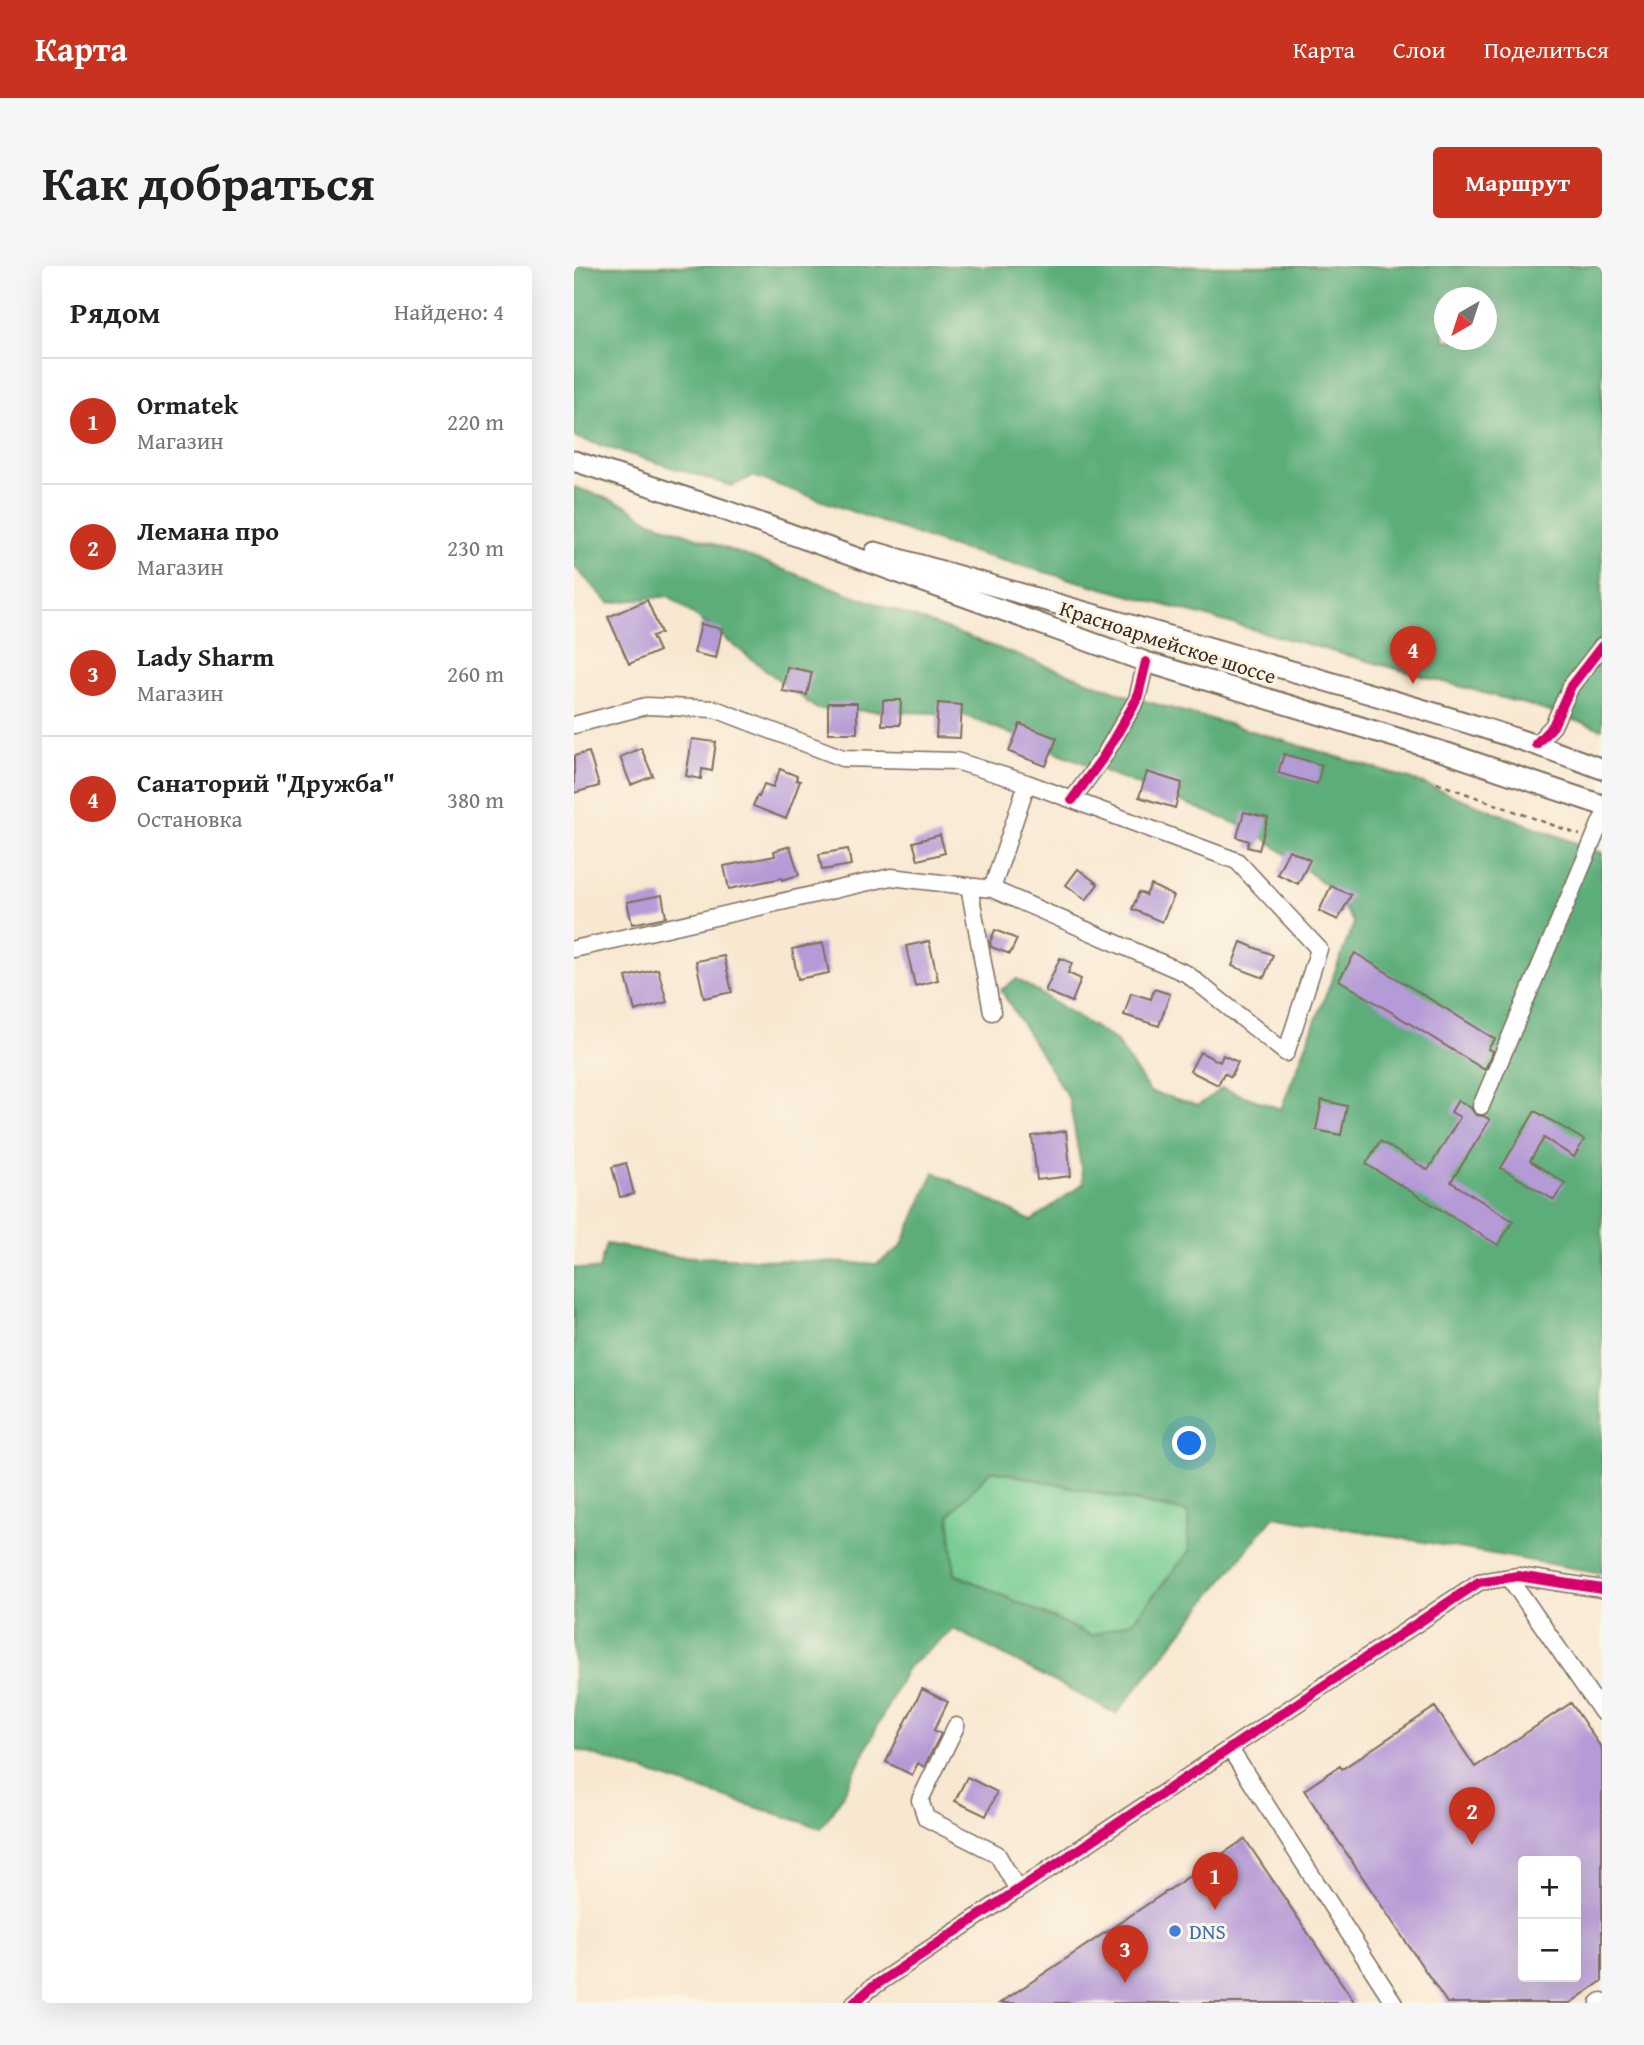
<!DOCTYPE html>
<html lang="ru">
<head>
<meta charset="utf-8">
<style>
  :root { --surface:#fff; --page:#f6f6f6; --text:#222; --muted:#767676; --line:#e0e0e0; --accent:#c8321e }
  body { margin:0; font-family:"Gentium Book Plus",serif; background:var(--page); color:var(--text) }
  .controls { position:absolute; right:21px; bottom:21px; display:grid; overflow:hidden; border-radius:7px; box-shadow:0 7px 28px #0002 }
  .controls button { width:63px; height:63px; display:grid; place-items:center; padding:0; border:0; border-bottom:2px solid var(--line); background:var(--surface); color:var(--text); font:35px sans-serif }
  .compass { position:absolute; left:860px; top:21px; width:63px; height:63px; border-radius:50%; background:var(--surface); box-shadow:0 7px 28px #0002; rotate:219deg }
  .you { position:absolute; left:616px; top:1178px; width:24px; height:24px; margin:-18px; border:5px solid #fff; border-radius:50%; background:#1a73e8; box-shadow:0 0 0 10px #1a73e833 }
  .badge { display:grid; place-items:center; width:46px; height:46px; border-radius:50%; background:var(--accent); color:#fff; font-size:23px; font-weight:700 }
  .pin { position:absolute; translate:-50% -58px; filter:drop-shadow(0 2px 4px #0008) }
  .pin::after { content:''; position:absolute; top:37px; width:24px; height:21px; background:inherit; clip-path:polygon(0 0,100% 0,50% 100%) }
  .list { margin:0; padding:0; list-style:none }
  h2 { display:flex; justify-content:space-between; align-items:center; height:91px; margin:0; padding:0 28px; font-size:30px }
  h2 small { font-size:23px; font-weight:400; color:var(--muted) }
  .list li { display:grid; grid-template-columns:46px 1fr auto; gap:21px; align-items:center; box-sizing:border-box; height:126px; padding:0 28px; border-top:2px solid var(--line) }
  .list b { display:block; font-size:26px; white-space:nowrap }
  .list p { margin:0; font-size:23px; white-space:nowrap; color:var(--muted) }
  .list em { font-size:23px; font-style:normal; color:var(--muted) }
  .map { position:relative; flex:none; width:1028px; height:1737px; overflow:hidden; border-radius:7px }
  header { display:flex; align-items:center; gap:42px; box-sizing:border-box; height:98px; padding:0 35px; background:var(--accent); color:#fff }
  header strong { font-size:33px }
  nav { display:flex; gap:38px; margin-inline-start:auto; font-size:24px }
  .intro { display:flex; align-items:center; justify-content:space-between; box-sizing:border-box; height:168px; padding:0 42px }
  h1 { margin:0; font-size:49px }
  .button { padding:18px 32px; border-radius:7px; background:var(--accent); color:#fff; font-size:24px; font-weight:700 }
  main { display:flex; gap:42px; padding:0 42px }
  aside { flex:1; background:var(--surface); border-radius:7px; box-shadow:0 7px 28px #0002 }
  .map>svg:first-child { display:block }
</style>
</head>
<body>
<header>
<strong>Карта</strong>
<nav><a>Карта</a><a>Слои</a><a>Поделиться</a></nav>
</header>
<div class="intro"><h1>Как добраться</h1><a class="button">Маршрут</a></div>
<main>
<aside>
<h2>Рядом<small>Найдено: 4</small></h2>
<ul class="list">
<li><span class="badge">1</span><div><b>Ormatek</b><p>Магазин</p></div><em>220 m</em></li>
<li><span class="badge">2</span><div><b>Лемана про</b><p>Магазин</p></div><em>230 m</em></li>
<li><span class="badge">3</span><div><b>Lady Sharm</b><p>Магазин</p></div><em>260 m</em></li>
<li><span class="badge">4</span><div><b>Санаторий &quot;Дружба&quot;</b><p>Остановка</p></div><em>380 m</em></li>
</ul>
</aside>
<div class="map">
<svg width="1028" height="1737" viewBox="0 0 1028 1737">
  <rect width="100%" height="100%" fill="#fcf5e5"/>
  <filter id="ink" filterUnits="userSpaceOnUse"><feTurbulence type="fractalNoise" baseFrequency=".0143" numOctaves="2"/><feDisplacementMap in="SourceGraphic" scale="14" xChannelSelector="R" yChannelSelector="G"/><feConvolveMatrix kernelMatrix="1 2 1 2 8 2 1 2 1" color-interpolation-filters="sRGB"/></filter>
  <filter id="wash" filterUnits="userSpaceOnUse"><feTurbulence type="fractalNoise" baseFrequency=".00686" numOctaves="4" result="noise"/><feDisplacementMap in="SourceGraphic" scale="28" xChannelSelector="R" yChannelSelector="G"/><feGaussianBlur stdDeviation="1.57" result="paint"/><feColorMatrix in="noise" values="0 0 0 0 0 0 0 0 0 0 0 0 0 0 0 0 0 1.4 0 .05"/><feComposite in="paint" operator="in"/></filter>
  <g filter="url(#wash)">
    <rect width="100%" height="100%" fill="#f8e8d2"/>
    <path fill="#70c98f" stroke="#567a56" stroke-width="2" d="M 417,1204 L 614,1247 L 615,1286 L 559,1355 L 518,1370 L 381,1308 L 375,1248 Z"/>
    <path fill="#5cad7a" stroke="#4c6c4c" stroke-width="2" fill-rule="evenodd" d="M 0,0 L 1028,0 L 1028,463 L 954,439 L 372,279 L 179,210 L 158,220 L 0,171 ZM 870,32 L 912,32 L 912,74 L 870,74 Z
      M 0,221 L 51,239 L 74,254 L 563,433 L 658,459 L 836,513 L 1028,587 L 1028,1307 L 700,1250 L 542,1448 L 380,1363 L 332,1403 L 269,1529 L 247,1562 L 0,1483 L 0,1002 L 25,1004 L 32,978 L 99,990 L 303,998 L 327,981 L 360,906 L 457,955 L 510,917 L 495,833 L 427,724 L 443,713 L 542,775 L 576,826 L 625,839 L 648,822 L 707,843 L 780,657 L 757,623 L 681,565 L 387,448 L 243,443 L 95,330 L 35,337 L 0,300 ZM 417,1204 L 614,1246 L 615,1286 L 559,1355 L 518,1370 L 381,1308 L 375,1249 Z"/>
    <g id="blocks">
      <path fill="#b49ad6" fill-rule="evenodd" d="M 73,334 L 87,367 L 78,370 L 85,385 L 55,398 L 34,351 Z
        M 127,358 L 148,363 L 142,392 L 120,387 Z
        M 213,401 L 238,406 L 233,429 L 208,425 Z
        M 309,434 L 327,434 L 326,459 L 308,459 Z
        M 254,437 L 283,437 L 283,467 L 254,467 Z
        M 364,437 L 388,439 L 386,472 L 362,471 Z
        M 446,458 L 483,472 L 472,500 L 435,486 Z
        M 118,473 L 142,476 L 138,505 L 128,503 L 127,513 L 112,510 Z
        M 67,482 L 79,510 L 57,519 L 46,491 Z
        M 15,486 L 25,520 L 0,527 L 0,490 Z
        M 710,488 L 748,499 L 743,518 L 704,507 Z
        M 206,503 L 223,510 L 222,514 L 226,515 L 212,553 L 179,540 L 183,530 L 185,531 L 190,518 L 199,521 Z
        M 573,506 L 608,517 L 601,542 L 565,531 Z
        M 670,546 L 694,552 L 685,584 L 673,581 L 675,575 L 663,571 Z
        M 366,569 L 371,587 L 344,594 L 339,576 Z
        M 216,580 L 225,609 L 208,614 L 208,612 L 155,623 L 150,600 L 201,590 L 200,585 Z
        M 274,583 L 277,599 L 248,604 L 245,588 Z
        M 715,584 L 736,594 L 724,618 L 703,608 Z
        M 504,603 L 524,618 L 512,634 L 492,619 Z
        M 577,619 L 600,630 L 588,656 L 558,643 L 565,626 L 572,629 Z
        M 757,620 L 777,629 L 764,654 L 745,645 Z
        M 88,629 L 92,651 L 58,658 L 53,636 Z
        M 421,664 L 443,673 L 436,688 L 417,681 L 416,676 Z
        M 355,675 L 364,714 L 341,720 L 332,680 Z
        M 667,676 L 699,689 L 690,712 L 658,700 Z
        M 249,677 L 255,707 L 224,713 L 218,683 Z
        M 781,687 L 921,773 L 914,783 L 919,785 L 911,804 L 765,714 Z
        M 150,690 L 158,726 L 130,732 L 122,695 Z
        M 486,692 L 498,697 L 494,707 L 507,713 L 498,736 L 471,725 Z
        M 84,703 L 93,736 L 61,745 L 52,711 Z
        M 580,723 L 596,728 L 585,760 L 550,749 L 557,727 L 577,733 Z
        M 626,786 L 646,796 L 649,789 L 664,796 L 657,811 L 650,807 L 644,819 L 616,805 Z
        M 748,834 L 773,840 L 767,869 L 742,864 Z
        M 884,834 L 897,842 L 902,849 L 910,850 L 916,854 L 877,916 L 939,955 L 924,979 L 792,898 L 806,875 L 854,904 L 886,851 L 877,846 Z
        M 961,845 L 1010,874 L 1000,891 L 970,872 L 956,895 L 991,917 L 980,934 L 927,902 Z
        M 492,865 L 497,910 L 463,914 L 458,870 Z
        M 52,897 L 60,928 L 46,931 L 38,901 Z
        M 348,1423 L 374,1436 L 360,1464 L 367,1468 L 350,1501 L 344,1497 L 338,1509 L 312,1496 Z
        M 997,1437 L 1028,1483 L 1028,1715 L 996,1737 L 873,1737 L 730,1524 L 766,1500 L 768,1503 L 861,1441 L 901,1501 ZM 949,1595 L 1002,1595 L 1002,1711 L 949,1711 Z
        M 393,1511 L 423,1526 L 412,1550 L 381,1535 Z
        M 671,1573 L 781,1737 L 426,1737 Z"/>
    </g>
  </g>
  <g filter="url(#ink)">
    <use href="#blocks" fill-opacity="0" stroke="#7d6c5d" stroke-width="2"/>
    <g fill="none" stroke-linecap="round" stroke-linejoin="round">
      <g stroke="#7d6c5d" stroke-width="19">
        <path id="minor" d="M 0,459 L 72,440 L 141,443 L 269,492 L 382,495 L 453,517 L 663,595 L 745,683 L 712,787 L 613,708 L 418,623 L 317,611 L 0,683
          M 962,478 L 979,460 L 997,420 L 1028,380
          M 498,534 L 530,490 L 563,433 L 572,396
          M 395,620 L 418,746
          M 418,623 L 453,517
          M 907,840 L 1028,553
          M 935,1311 L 1028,1446
          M 382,1460 L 346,1534 L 352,1552 L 423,1588 L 444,1624
          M 656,1483 L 820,1737
          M 280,1737 L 297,1722 L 905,1316 L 944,1310 L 1028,1323
          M 1025,1737 L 1028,1735"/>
      </g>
      <g stroke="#7d6c5d" stroke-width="23">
        <path id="major" d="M 0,195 L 150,244 L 572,396 L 873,487 L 1028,539
          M 301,286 C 446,327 591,368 735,410 C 833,439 932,466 1028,503"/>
      </g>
      <path stroke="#7d6c5d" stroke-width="2.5" stroke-dasharray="5 5" stroke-linecap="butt" d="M 863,517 L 1006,569"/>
      <use href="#minor" stroke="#fff" stroke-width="16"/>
      <use href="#major" stroke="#fff" stroke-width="19"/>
      <g stroke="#fcf5e5" stroke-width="15">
        <path id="cycleway" d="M 962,478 L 979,460 L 997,420 L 1028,380
          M 498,534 L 530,490 L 563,433 L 572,396
          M 280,1737 L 297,1722 L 905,1316 L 944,1310 L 1028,1323"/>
      </g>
      <use href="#cycleway" stroke="#d6006c" stroke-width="10"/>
    </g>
  </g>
  <circle fill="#3f7fe0" stroke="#fcf5e5" stroke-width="2.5" cx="601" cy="1665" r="7"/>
  <g text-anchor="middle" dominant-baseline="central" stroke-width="6" stroke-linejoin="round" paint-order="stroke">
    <g font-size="21" fill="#3b2a1e" stroke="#fcf5e5">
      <text transform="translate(594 376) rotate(18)">Красноармейское шоссе</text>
    </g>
    <g font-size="21" fill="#366cbe" stroke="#fcf5e5" text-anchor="start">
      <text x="615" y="1665">DNS</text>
    </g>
  </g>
</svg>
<div class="controls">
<button>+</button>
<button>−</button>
</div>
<svg class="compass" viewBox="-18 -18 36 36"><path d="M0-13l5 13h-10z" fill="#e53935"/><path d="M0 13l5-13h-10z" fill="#767676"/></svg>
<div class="you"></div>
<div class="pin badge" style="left:641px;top:1644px">1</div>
<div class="pin badge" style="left:898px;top:1579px">2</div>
<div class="pin badge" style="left:551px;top:1717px">3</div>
<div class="pin badge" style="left:839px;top:418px">4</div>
</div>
</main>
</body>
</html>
